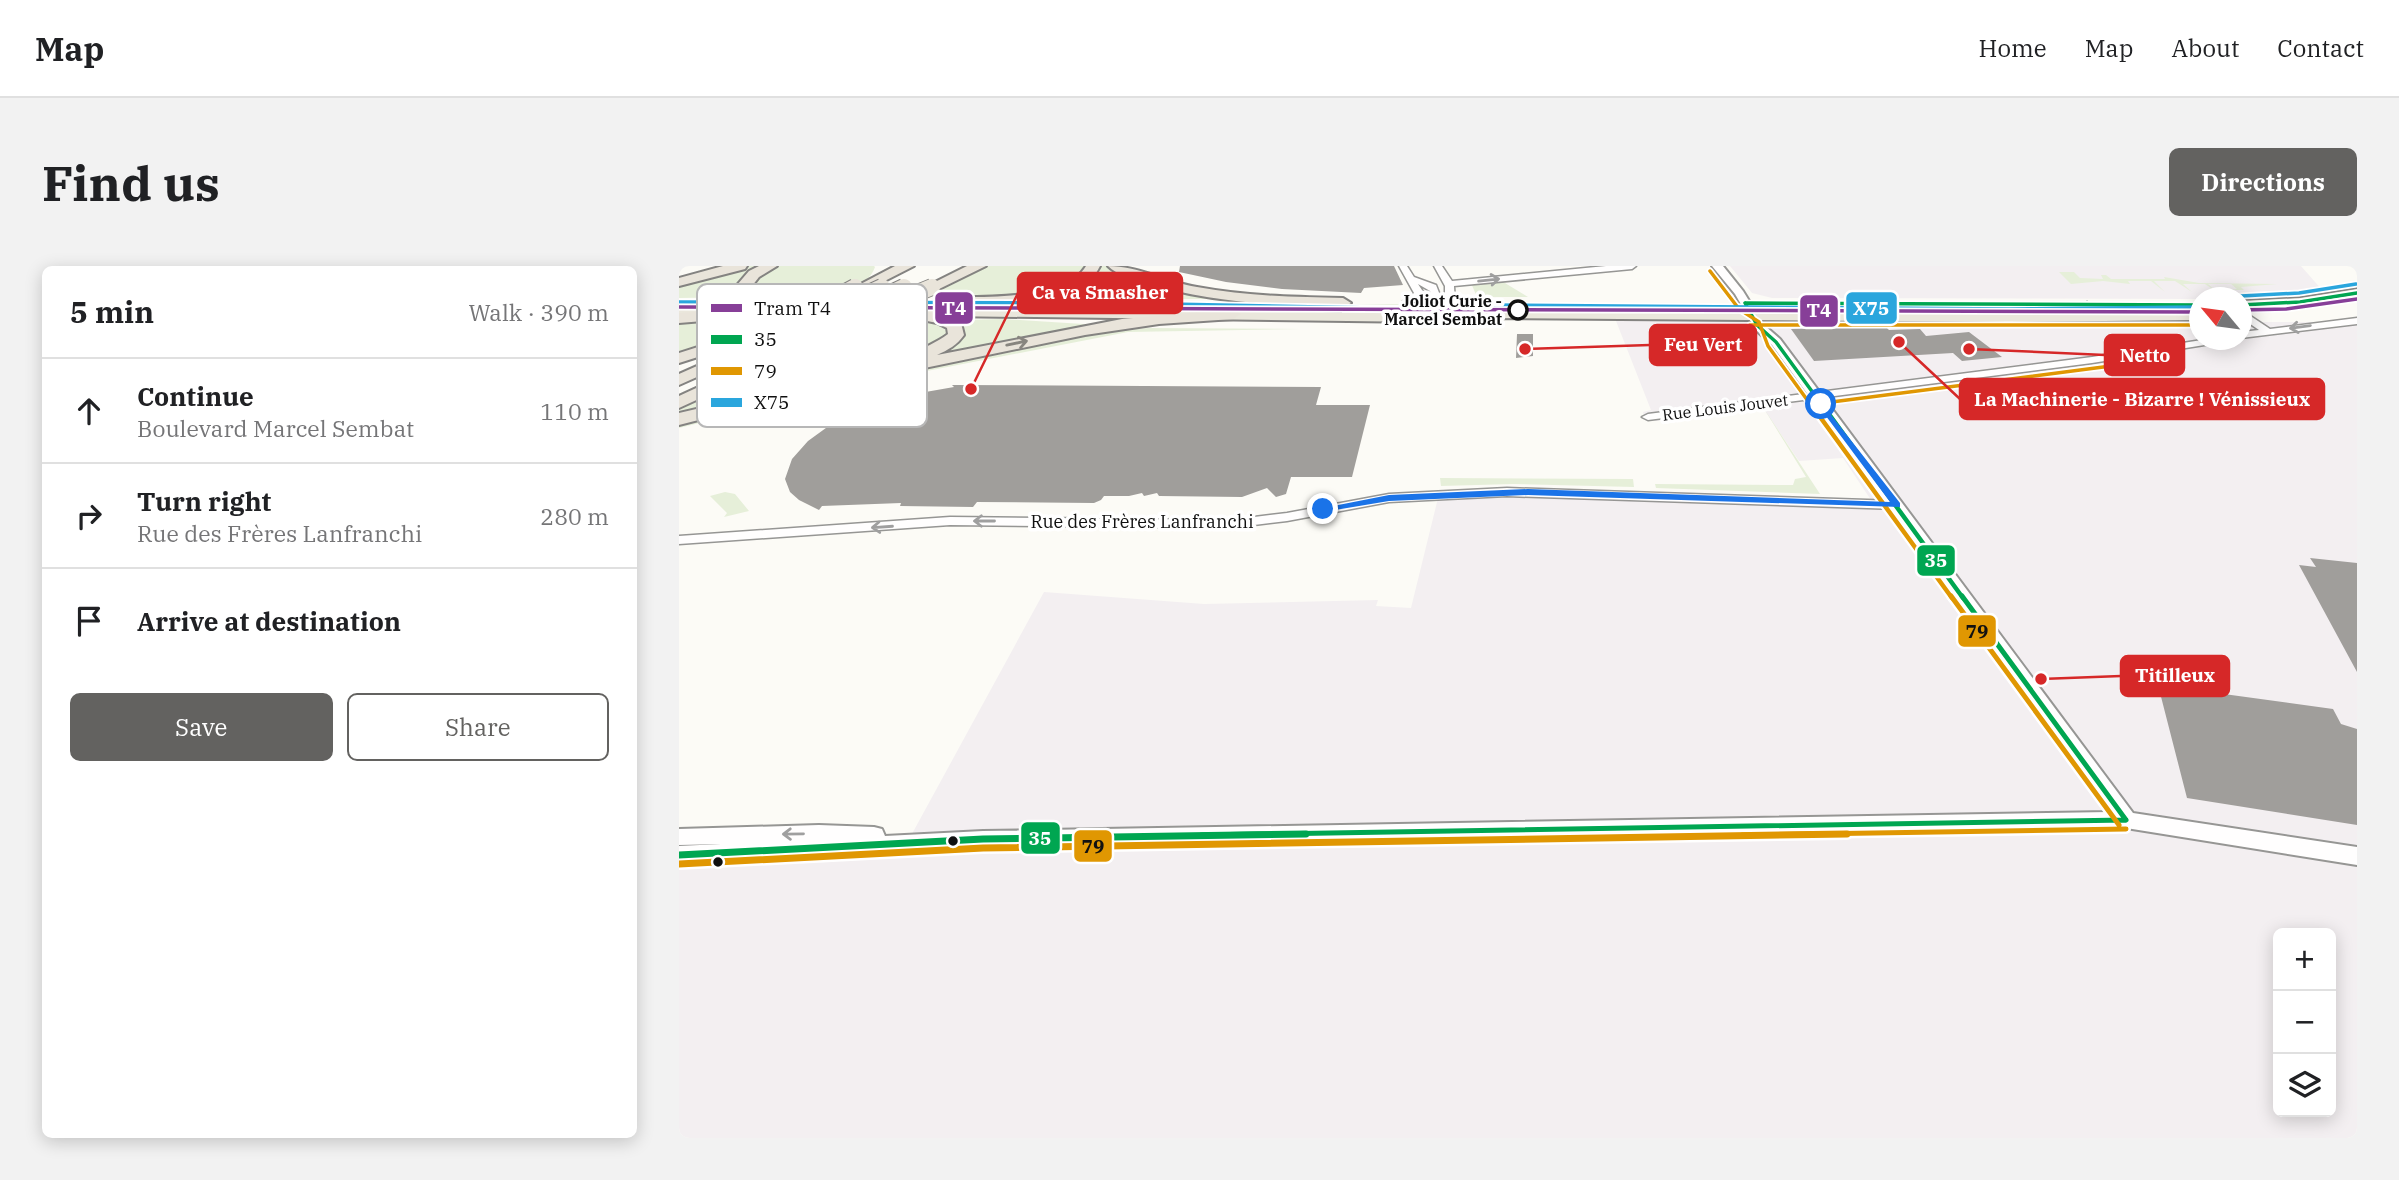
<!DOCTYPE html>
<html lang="en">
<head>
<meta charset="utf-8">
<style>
  :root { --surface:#fff; --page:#f2f2f2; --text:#202124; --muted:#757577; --line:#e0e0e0; --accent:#636260 }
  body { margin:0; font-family:"IBM Plex Serif",serif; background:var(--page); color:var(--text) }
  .controls { position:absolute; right:21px; bottom:21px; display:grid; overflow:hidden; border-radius:10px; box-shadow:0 4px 18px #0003 }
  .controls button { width:63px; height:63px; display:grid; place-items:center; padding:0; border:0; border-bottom:2px solid var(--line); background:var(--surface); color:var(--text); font:35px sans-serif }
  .compass { position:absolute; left:1510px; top:21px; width:63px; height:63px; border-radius:50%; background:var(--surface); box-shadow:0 4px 18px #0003; rotate:299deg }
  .stop { position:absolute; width:21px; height:21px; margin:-16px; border:5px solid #1a73e8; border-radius:50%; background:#fff }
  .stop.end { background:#1a73e8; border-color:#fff; box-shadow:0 2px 7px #0008 }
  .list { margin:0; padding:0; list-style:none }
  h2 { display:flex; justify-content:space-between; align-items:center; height:91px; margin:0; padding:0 28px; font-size:30px }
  h2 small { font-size:23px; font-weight:400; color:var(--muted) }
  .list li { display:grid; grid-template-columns:46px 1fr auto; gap:21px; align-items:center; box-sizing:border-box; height:105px; padding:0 28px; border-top:2px solid var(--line) }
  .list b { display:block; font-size:26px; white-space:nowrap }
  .list p { margin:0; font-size:23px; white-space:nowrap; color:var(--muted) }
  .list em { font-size:23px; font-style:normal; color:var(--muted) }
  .actions { display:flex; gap:14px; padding:21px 28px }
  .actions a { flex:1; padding:16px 0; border:2px solid var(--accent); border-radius:10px; text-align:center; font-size:24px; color:var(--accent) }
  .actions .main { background:var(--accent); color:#fff }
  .icon { flex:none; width:38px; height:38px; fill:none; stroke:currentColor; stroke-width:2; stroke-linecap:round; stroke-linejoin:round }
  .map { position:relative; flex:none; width:1678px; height:872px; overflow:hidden; border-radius:10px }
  header { display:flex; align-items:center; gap:42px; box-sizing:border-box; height:98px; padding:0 35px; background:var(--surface); border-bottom:2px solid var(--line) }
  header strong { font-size:33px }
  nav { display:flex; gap:38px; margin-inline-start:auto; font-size:24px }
  .intro { display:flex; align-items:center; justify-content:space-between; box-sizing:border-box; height:168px; padding:0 42px }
  h1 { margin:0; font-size:49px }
  .button { padding:18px 32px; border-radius:10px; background:var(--accent); color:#fff; font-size:24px; font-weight:700 }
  main { display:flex; gap:42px; padding:0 42px }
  aside { flex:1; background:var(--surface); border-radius:10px; box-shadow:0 4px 18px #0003 }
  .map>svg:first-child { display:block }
</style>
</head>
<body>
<header>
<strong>Map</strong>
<nav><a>Home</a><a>Map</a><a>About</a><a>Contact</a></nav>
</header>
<div class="intro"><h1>Find us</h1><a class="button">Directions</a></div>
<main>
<aside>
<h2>5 min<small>Walk · 390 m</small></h2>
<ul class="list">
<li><svg class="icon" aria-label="ahead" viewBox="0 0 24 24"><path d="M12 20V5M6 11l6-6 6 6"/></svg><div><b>Continue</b><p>Boulevard Marcel Sembat</p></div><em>110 m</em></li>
<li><svg class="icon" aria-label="right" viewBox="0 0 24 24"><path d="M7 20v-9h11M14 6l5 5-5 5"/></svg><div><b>Turn right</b><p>Rue des Frères Lanfranchi</p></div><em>280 m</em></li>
<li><svg class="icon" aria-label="arrive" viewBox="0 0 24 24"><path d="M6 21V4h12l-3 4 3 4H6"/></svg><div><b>Arrive at destination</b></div></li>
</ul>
<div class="actions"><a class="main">Save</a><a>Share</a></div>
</aside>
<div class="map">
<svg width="1678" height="872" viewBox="0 0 1678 872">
  <rect width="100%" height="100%" fill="#fcfbf6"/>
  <path fill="#f3eff1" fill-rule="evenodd" d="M 1051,0 L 1622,0 L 1644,25 L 1520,33 L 1093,32 L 1073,27 Z
    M 937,55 L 1520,57 L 1520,74 L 1562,74 L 1563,56 L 1678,56 L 1678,872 L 0,872 L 0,582 L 228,577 L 365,326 L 525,338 L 699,334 L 697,340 L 732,342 L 759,232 L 860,230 L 1198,243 L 1164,192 L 1120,195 L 1084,142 L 977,155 L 966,152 L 964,146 L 972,144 ZM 1599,667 L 1652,667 L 1652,846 L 1599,846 Z"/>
  <path fill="#e6efd9" d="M 65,0 L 85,0 L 68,8 L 59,19 L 62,27 L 71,31 L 0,32 L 0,17 Z
    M 99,0 L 195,0 L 196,1 C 185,33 126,29 101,26 C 90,24 85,28 75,22 L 76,13 Z
    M 306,0 L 405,0 L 404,8 L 376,23 L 343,29 L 244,30 Z
    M 419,0 L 430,0 L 449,9 L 563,33 L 349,33 C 368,27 417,21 419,0 Z
    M 1380,6 L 1395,6 L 1401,12 L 1424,13 L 1422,9 L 1427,9 L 1432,13 L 1486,13 L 1485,11 L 1520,17 L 1598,18 L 1562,21 L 1565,24 L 1552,24 L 1558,23 L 1552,18 L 1529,18 L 1538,26 L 1526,18 L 1504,18 L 1513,26 L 1496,15 L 1475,15 L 1486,26 L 1472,15 L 1449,15 L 1451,18 L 1424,15 L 1392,18 Z
    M 821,14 L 849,31 L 798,31 L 792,17 Z
    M 239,39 L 707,38 L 755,39 L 752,45 L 233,44 Z
    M 1035,39 L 1037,47 L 925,45 L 924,40 Z
    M 1105,41 L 1520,43 L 1520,47 L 1106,45 Z
    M 100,53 L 50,74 L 0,89 L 0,55 Z
    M 192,53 L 261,57 L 268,66 C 256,93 174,106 153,86 L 153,80 L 167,66 Z
    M 323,53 L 420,59 L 234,97 L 284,66 L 281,54 Z
    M 469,62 L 623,63 L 449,66 L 176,119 L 0,162 L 0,156 L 42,144 L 298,90 L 441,64 Z
    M 137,77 L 136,91 L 146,98 L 192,103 L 0,151 L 0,144 Z
    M 1084,141 L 1141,228 L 977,222 L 976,218 L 1114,219 L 1116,213 L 1127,211 Z
    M 761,212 L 954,213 L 955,221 L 834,218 L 762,220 Z
    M 46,226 L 56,228 L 70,245 L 45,251 L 48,247 L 31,230 Z"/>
  <path fill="#a09e9b" d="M 501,0 L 715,0 L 724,19 L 685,22 L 682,27 L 603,23 L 547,16 L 500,6 Z
    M 1205,59 L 1210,64 L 1241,63 L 1247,70 L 1290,66 L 1323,91 L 1283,95 L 1274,87 L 1135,95 L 1112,63 Z
    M 838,68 L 854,68 L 854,90 L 837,92 Z
    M 273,119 L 642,121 L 637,139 L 691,139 L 673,211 L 612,211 L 607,228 L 597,231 L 588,222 L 563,231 L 480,230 L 478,227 L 465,230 L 463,227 L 450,230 L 425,230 L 422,234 L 415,237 L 298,236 L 294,241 L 221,240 L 222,237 L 143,240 L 140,244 L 120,234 L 111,226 L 106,213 L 113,193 L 129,175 L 169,146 L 218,131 L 275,121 Z
    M 1631,292 L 1678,297 L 1678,406 L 1620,299 L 1637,301 Z
    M 1479,419 L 1654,443 L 1662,458 L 1678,463 L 1678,559 L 1508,532 Z"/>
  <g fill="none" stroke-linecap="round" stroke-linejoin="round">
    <g stroke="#969694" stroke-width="3">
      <path id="minor" d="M 720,0 L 728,0 L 735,11 L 757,19 L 766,42 L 766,20 L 755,0 L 763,0 L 773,15 L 927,0 L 957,0 L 953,3 L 775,20 L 776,37 L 773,45 L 781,49 L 776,52 L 765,49 L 663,49 L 663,45 L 666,44 L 756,43 L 751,25 L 739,18 L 745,27 L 739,35 L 724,39 L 724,35 L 735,27 Z
        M 1408,36 L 1418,44 L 1415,51 L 1392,51 L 1392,47 L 1408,46 L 1403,39 Z
        M 1564,49 L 1570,49 L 1591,63 L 1678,52 L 1678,58 L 1562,72 L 1562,66 L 1580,64 L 1564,53 Z
        M 1523,74 L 1543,74 L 1538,77 L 1413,97 L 969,154 L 963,151 L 969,148 L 1413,91 Z
        M 828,222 L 1218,235 L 1224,239 L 1218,243 L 828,230 L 710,236 L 608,255 L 551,262 L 271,259 L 0,278 L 0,270 L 271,251 L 551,254 L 608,247 L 710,228 Z"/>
    </g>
    <g stroke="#969694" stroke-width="4">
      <path id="tertiary" d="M 1033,0 L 1044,0 L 1064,25 L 1085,59 L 1101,73 L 1454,547 L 1678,581 L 1678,599 L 1447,562 L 304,581 L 0,598 L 0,580 L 42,578 L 0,579 L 0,563 L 140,559 L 195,561 L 203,563 L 206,570 L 304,565 L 1430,546 L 1093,79 L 1077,64 L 1056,28 Z"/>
    </g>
    <g stroke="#848381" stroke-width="4">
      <path id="primary" d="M 1678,23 L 1678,31 L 1621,40 L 1562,43 L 1562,35 L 1621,32 Z
        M 44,32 L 127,32 L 134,36 L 127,40 L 39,39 L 37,36 Z
        M 0,41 L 61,41 L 68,45 L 61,49 L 0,49 Z
        M 115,41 L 439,42 L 746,48 L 810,44 L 1330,48 L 1520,46 L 1520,54 L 1330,56 L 810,52 L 746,56 L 110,48 L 108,45 L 110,42 Z"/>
    </g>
    <g stroke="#848381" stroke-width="4">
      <path id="trunk" d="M 44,0 L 68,0 L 66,3 L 0,20 L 0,12 Z
        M 80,0 L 98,0 L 80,11 L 73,20 L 74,22 C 90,27 128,27 139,36 C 126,48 78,33 62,28 L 58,19 L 70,5 Z
        M 216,0 L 235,0 L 188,24 L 183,25 L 176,21 Z
        M 288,0 L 307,0 L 258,24 L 248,24 L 246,21 Z
        M 407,0 L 421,0 C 415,11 411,17 399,23 C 379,33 267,49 253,36 L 261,31 C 297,31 387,35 407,0 Z
        M 429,0 C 459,0 488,16 518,21 C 566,30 615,31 664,32 L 672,37 L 664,42 C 598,39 531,37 467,17 C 455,14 438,9 429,0 Z
        M 105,40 L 113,45 L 110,48 L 0,57 L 0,47 Z
        M 225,41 L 269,50 L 282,57 L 285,69 C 278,79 269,84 258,89 L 443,53 L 554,43 L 562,48 L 554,53 L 480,58 L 406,69 L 129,126 L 0,159 L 0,147 L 177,106 L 145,99 L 134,86 L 137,79 L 0,142 L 0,130 L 151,60 L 168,57 L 176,62 L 152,82 L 152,88 C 167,98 182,92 198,96 L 200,101 L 237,94 L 235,90 C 244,80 258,77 269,68 L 268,62 L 258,57 L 219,49 L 217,46 Z
        M 115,57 L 123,62 L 121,65 L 0,119 L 0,108 Z
        M 41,74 L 49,79 L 47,82 L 0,97 L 0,87 Z"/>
    </g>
    <use href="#minor" fill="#fffefe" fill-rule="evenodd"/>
    <use href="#tertiary" fill="#fffefe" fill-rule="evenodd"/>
    <use href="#primary" fill="#eae7dc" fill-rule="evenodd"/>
    <use href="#trunk" fill="#e9e4da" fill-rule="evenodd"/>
    <g stroke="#848381" stroke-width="18" stroke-linecap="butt">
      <path id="trunk-bridge" d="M 164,39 L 203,21
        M 209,39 L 253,21
        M 86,62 L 139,41 L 176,21
        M 138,62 L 225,21"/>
    </g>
    <use href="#trunk-bridge" stroke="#e9e4da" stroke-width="16"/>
    <g stroke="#fff" stroke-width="7">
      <path id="bus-1-far3" d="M 1066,37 L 1078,59 L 1097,76 L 1148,146
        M 1066,37 L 1520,39
        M 1562,39 L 1621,36 L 1678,27"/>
    </g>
    <g stroke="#fff" stroke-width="9">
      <path id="bus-1-far2" d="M 1147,144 L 1284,332"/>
    </g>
    <g stroke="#fff" stroke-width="10">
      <path id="bus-1-far1" d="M 1283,330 L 1447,554
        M 522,569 L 1447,554"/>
    </g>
    <g stroke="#fff" stroke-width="12">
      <path id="bus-1" d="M 0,589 L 304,573 L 627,568"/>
    </g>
    <g stroke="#fff" stroke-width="7">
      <path id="bus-2-far3" d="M 1031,5 L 1060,43 L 1080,56 L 1089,80 L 1137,146
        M 1071,59 L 1520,59
        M 1137,138 L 1432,100"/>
    </g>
    <g stroke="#fff" stroke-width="9">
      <path id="bus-2-far2" d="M 1136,144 L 1273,332"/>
    </g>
    <g stroke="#fff" stroke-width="10">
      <path id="bus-2-far1" d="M 1272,330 L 1440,559
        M 1063,569 L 1447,563"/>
    </g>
    <g stroke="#fff" stroke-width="12">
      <path id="bus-2" d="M 0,598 L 304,582 L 1168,568"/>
    </g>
    <g stroke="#fff" stroke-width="7">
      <path id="bus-3" d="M 1562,30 L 1620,27 L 1677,18
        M 0,36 L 439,37 L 746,43 L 810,39 L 1330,43 L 1520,41"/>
    </g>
    <use href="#bus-1-far3" stroke="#00a651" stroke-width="3.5"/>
    <use href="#bus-1-far2" stroke="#00a651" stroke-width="4.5"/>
    <use href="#bus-1-far1" stroke="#00a651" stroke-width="5"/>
    <use href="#bus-1" stroke="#00a651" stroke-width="7"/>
    <use href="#bus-2-far3" stroke="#e09702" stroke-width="3.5"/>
    <use href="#bus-2-far2" stroke="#e09702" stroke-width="4.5"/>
    <use href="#bus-2-far1" stroke="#e09702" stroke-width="5"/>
    <use href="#bus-2" stroke="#e09702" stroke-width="7"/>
    <use href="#bus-3" stroke="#2aa6dd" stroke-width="3.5"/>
    <g stroke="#fff" stroke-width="7">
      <path id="tram-1" d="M 0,41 L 1520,46
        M 1562,44 L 1607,43 L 1678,33"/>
    </g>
    <use href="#tram-1" stroke="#873f98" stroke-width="3.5"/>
  </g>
  <defs><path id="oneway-shaft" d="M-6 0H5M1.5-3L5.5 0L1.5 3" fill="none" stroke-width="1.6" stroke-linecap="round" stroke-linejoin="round" transform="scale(1.75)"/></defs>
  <g stroke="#9f9f9f">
    <use href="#oneway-shaft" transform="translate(810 14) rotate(-6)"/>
    <use href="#oneway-shaft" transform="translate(1621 61) rotate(172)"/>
    <use href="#oneway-shaft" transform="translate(305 255) rotate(180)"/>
    <use href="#oneway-shaft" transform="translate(203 261) rotate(176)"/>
    <use href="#oneway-shaft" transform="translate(114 568) rotate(179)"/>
  </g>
  <use stroke="#87857f" href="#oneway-shaft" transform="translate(338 77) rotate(-12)"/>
  <path fill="#1a73e8" d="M 1142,136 L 1221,237 L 1221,241 L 849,229 L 710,235 L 644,246 L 639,243 L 710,229 L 849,223 L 1211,236 L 1138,138 Z"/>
  <circle fill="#fff" stroke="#101010" stroke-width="3.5" cx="839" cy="44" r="9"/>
  <g fill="#101010" stroke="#fff" stroke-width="2.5">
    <circle cx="274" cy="575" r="6"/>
    <circle cx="39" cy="596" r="6"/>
  </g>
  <g text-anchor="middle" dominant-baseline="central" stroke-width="7" stroke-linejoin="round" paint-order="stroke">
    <g font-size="16" font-weight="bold" fill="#101010" stroke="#fff" text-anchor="end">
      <text x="823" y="35">Joliot Curie -<tspan x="823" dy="18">Marcel Sembat</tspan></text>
    </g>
    <g font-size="16" fill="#101010" stroke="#fff">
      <text transform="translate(1046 141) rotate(-7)">Rue Louis Jouvet</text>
    </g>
    <g font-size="18" fill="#101010" stroke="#fff">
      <text x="463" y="255">Rue des Frères Lanfranchi</text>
    </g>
  </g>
  <rect x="18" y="18" width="230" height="143" rx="10" fill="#fff" stroke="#b7b7b7" stroke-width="2"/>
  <rect x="32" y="38" width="31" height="8" fill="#873f98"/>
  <rect x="32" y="69" width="31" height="9" fill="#00a651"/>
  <rect x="32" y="101" width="31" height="8" fill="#e09702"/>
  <rect x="32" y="132" width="31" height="9" fill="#2aa6dd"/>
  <g font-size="19" fill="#101010">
    <text x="75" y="49">Tram T4</text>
    <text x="75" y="80">35</text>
    <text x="75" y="112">79</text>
    <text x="75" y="143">X75</text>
  </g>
  <path fill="none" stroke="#d62828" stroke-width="2.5" d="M292 123L339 27M846 83L971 79M1290 83L1426 89M1220 76L1281 133M1362 413L1442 410"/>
  <g fill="#d62828" stroke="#fff" stroke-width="2.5">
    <circle cx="292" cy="123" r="7"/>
    <circle cx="846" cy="83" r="7"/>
    <circle cx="1290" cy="83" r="7"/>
    <circle cx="1220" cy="76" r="7"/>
    <circle cx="1362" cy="413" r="7"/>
  </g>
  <g fill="#d62828" stroke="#d62828" stroke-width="2.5">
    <rect x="339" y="7" width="164" height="40" rx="7"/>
    <rect x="971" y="59" width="106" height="40" rx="7"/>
    <rect x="1426" y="69" width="79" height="40" rx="7"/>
    <rect x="1281" y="113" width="364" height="40" rx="7"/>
    <rect x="1442" y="390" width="108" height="40" rx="7"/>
  </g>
  <g font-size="19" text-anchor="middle" font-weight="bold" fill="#fff">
    <text x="421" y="33">Ca va Smasher</text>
    <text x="1024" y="85">Feu Vert</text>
    <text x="1466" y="96">Netto</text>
    <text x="1463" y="140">La Machinerie - Bizarre ! Vénissieux</text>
    <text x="1496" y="416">Titilleux</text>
  </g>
  <g stroke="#fff" stroke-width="2.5">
    <rect x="255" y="25" width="40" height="34" rx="7" fill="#873f98"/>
    <rect x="1166" y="25" width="53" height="34" rx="7" fill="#2aa6dd"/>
    <rect x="1120" y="28" width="40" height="34" rx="7" fill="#873f98"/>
    <rect x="1237" y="278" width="40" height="33" rx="7" fill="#00a651"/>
    <rect x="1278" y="348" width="40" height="34" rx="7" fill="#e09702"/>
    <rect x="341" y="555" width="41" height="34" rx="7" fill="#00a651"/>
    <rect x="394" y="563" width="40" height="34" rx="7" fill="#e09702"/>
  </g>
  <g font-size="19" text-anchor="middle" font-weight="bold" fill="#fff">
    <text x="275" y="49">T4</text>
    <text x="1192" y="49">X75</text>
    <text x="1140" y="51">T4</text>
    <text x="1257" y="301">35</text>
    <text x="361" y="579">35</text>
  </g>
  <g font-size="19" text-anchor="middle" font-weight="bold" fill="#111">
    <text x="1298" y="372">79</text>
    <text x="414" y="587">79</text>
  </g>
</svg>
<div class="controls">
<button>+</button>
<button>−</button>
<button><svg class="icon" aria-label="layers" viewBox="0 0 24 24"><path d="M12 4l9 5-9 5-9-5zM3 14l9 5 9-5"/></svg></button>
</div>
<svg class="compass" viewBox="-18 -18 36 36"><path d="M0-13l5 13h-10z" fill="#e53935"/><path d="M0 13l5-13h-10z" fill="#757577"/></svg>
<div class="stop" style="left:1142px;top:138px"></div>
<div class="stop end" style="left:644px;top:243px"></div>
</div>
</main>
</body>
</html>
